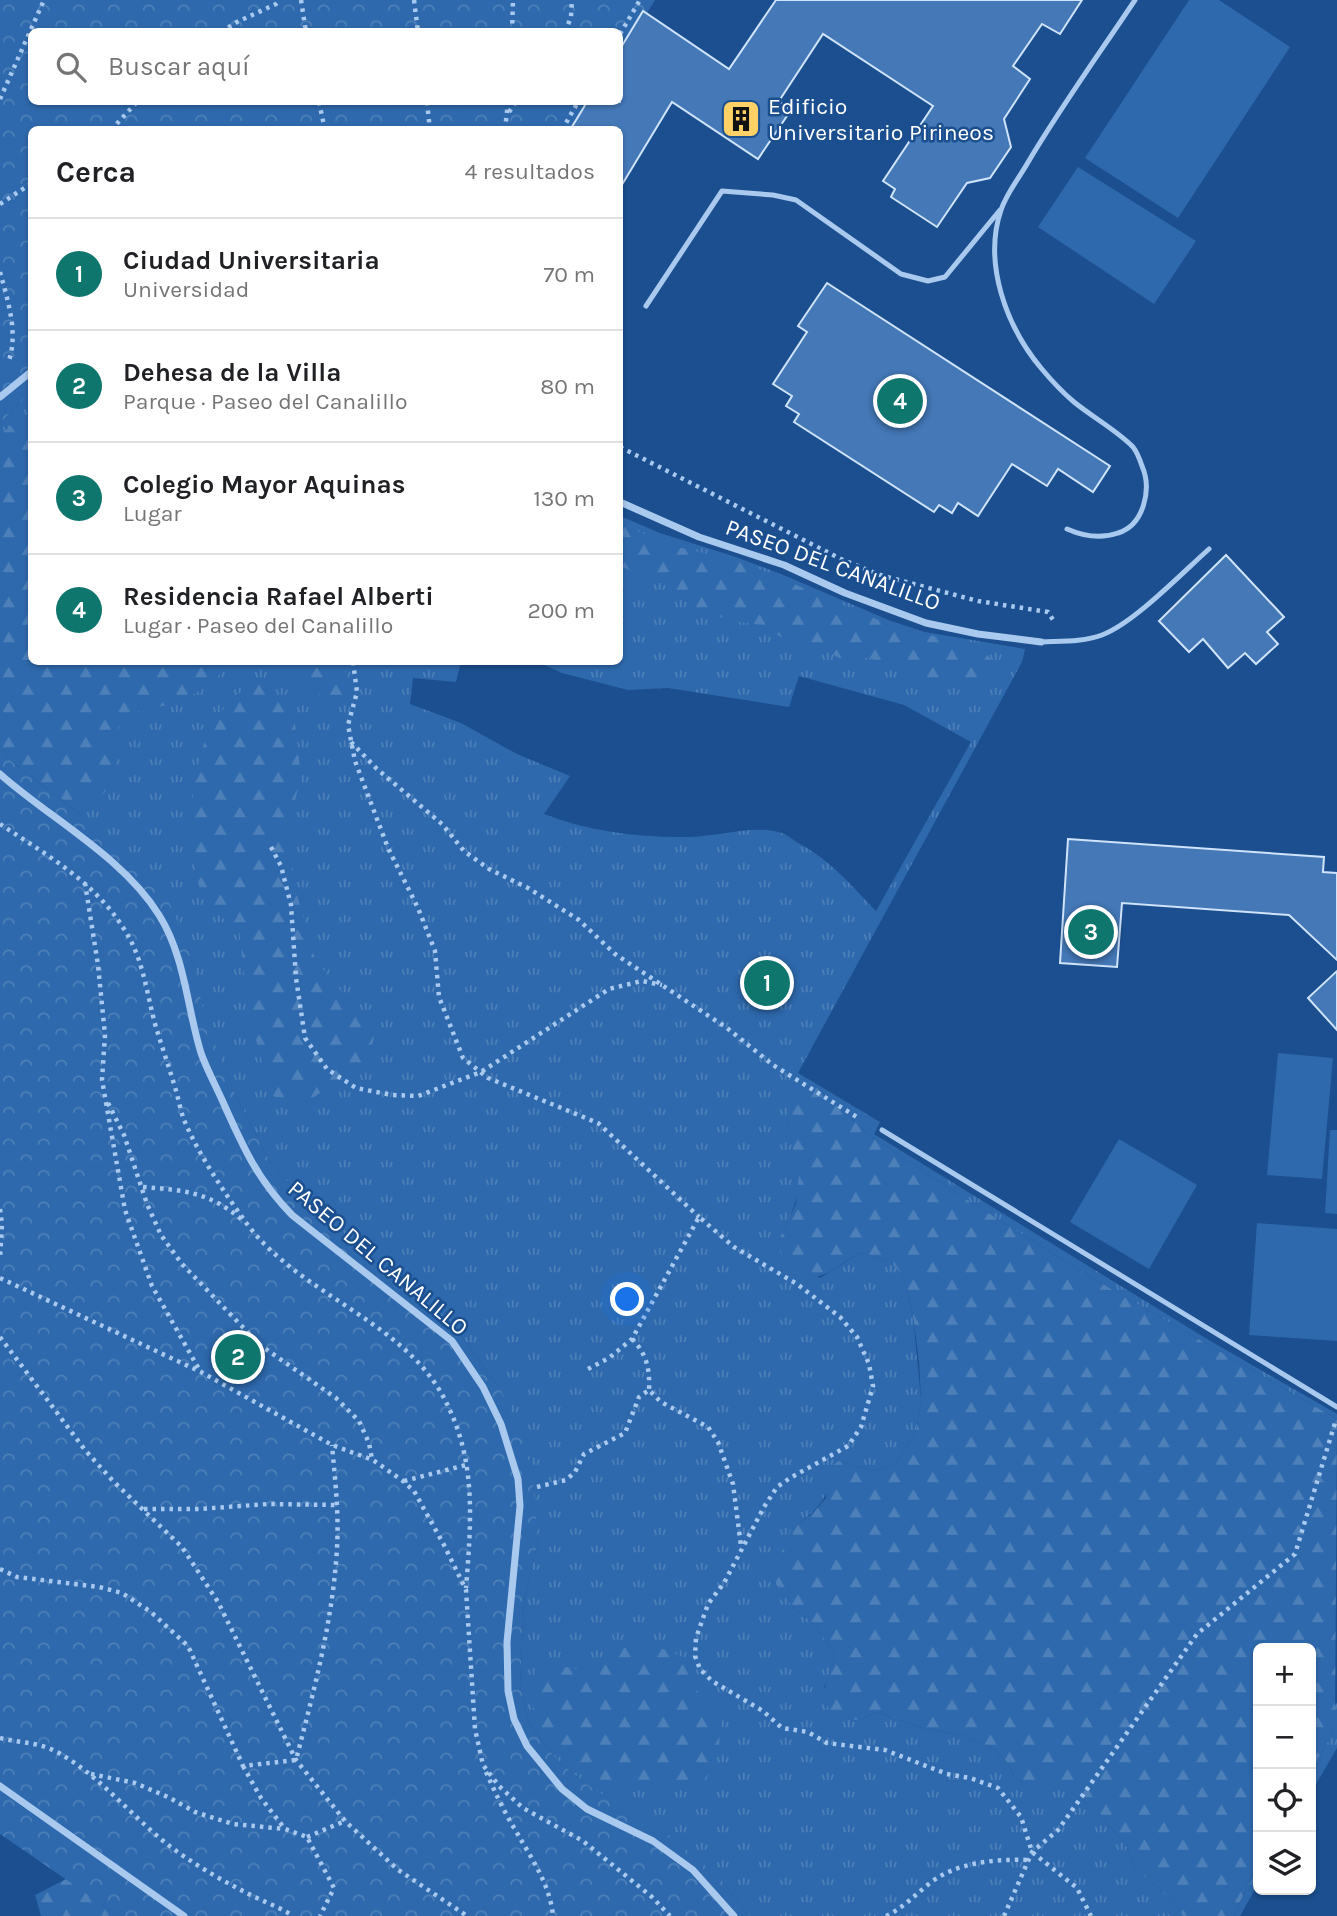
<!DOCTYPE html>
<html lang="es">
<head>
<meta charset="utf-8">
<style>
  :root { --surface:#fff; --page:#f2f2f2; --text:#202124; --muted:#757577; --line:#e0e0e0; --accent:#0f766e }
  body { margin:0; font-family:Karla,sans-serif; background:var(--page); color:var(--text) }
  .controls { position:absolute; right:21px; bottom:21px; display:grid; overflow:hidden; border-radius:10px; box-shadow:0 2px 5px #0004 }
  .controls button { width:63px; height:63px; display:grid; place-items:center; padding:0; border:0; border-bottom:2px solid var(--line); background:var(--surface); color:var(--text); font:35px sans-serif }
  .you { position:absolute; left:628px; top:1300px; width:24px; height:24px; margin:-18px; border:5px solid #fff; border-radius:50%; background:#1a73e8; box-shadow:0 0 0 10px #1a73e833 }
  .badge { display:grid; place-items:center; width:46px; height:46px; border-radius:50%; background:var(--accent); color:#fff; font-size:23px; font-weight:700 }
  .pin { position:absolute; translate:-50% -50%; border:4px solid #fff; box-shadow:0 2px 7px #0006 }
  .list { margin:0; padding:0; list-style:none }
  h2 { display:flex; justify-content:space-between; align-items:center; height:91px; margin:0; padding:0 28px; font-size:30px }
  h2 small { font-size:23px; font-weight:400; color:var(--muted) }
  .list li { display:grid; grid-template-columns:46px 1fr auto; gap:21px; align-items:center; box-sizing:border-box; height:112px; padding:0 28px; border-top:2px solid var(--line) }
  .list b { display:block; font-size:26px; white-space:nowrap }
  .list p { margin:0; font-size:23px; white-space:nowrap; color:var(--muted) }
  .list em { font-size:23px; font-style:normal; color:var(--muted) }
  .icon { flex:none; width:38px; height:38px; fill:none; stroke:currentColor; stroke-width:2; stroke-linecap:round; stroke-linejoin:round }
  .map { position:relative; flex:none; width:1337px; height:1916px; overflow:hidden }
  .search { position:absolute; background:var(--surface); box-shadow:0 2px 5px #0004; left:28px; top:28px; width:595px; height:77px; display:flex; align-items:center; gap:18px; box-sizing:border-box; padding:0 24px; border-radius:10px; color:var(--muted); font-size:26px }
  .panel { position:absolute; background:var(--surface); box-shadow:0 2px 5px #0004; left:28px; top:126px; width:595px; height:539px; border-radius:10px }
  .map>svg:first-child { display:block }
</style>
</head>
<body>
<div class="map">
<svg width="1337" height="1916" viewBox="0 0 1337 1916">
  <defs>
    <pattern id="grass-tufts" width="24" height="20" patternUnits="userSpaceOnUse" patternTransform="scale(1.75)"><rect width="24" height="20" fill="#2e69ad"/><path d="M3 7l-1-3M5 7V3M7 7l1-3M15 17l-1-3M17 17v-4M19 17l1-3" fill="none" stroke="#4d80b9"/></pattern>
    <pattern id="forest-firs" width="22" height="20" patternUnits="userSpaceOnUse" patternTransform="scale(1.75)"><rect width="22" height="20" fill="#2e69ad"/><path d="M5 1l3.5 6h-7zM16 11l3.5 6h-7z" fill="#4d80b9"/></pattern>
    <pattern id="park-crowns" width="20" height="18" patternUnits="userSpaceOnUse" patternTransform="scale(1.75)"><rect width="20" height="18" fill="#2e69ad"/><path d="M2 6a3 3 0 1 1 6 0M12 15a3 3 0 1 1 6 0" fill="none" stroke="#4d80b9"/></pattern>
  </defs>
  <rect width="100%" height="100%" fill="#1b4f8f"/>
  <path fill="url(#grass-tufts)" d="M 31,392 L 32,662 L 461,662 L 456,682 L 413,678 L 410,704 L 461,723 L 517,754 L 570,776 L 544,814 C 591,832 641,838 691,837 C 719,836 756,824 782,833 C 788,835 794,841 800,844 C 830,860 852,886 876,911 L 971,742 L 904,705 L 799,676 L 789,707 L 668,688 L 628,690 L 562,673 L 538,662 L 620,662 L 620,516 L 660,533 L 736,557 L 781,574 L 891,621 L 925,632 L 1025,649 L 1022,662 L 798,1073 L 880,1122 L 874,1134 L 1207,1339 L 1337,1414 L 1337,1419 L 1087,1275 L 980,1208 L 873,1138 L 814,1085 L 787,1115 C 788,1136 797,1154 799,1174 C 801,1199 788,1220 778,1242 L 820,1278 L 860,1253 L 890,1261 L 904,1277 L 913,1316 L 921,1399 L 916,1431 L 896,1463 L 874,1471 L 839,1461 C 825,1500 824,1505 791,1530 L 792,1606 L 815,1625 L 836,1656 L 824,1688 L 860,1720 L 877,1712 L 923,1728 L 965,1736 L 994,1749 L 1008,1763 L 1015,1778 L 1036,1788 L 1061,1788 L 1073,1793 L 1097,1811 L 1126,1845 L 1134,1867 L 1171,1900 L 1183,1916 L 749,1916 L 719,1877 L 586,1784 L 556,1759 L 529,1723 L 520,1686 L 524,1601 L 538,1541 L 502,1392 L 452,1323 L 403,1277 L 336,1228 L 303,1199 L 270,1162 L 236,1096 L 206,1024 L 187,943 L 80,814 L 12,762 L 0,746 L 0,423 Z
    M 1337,1702 L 1337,1748 L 1311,1793 L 1311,1771 L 1335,1729 L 1334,1707 Z
    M 1258,1861 L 1258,1884 L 1240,1916 L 1234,1916 Z"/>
  <path fill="url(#forest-firs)" d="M 31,419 L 32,662 L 232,662 L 209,685 L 180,702 L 136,712 L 118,727 C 115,767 121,797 75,807 L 54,794 L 0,747 L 0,435 L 17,421 Z
    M 620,523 L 668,545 L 743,562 L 876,619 L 923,634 L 981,647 L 999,670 L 991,678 L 975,681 L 919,677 L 899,665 L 868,658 L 839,658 L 823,648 L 798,648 L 762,625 L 732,621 L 697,609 L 669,587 L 620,566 Z
    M 287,662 L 343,662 L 348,683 L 345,702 L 332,707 L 314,688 L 285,674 Z
    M 253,682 L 286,699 L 295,724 L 301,777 L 293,808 L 290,844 L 296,891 L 315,959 L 351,1003 L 374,1038 L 364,1070 L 331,1085 L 302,1106 L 273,1096 C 252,1039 245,988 239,928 C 230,922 215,915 209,906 C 181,867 189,759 215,720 C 225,705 239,693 253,682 Z
    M 804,1085 L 814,1085 L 873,1138 L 980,1208 L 1087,1275 L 1337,1419 L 1335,1729 L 1311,1771 L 1311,1648 L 1258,1648 L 1258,1861 L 1234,1916 L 1183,1916 L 1171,1900 L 1134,1867 L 1126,1845 L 1097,1811 L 1073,1793 L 1060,1788 L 1036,1788 L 1015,1778 L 1008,1763 L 994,1749 L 965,1736 L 923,1728 L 877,1712 L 860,1720 L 836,1719 C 816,1697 827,1680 836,1656 L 815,1625 L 792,1606 L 776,1584 L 777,1563 L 791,1530 L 813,1513 L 826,1498 L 827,1469 L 839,1461 L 874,1471 L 896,1463 L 916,1431 L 921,1399 L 919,1361 L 913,1316 L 904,1277 L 890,1261 L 860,1253 C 826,1271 821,1289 785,1265 L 778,1242 L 796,1204 L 799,1175 L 788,1128 L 787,1115 Z
    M 635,1643 L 667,1650 L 685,1658 C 692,1686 699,1698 720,1717 L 719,1751 L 703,1783 L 662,1786 L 644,1780 L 616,1790 L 599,1789 L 565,1759 L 537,1724 L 531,1697 L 535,1669 L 550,1664 L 577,1669 Z
    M 66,1879 L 119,1916 L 41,1916 L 35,1895 Z"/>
  <path fill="url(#park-crowns)" d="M 0,0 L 655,0 L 647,13 L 643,11 L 620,49 L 620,32 L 32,32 L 32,102 L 587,102 L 570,130 L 32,130 L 31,392 L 0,423 Z
    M 0,746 L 12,762 L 80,814 L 169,902 L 187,943 L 207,1024 L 236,1096 L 270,1162 L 303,1199 L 336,1228 L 403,1277 L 452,1323 L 502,1392 L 531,1460 L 538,1541 L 524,1601 L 520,1686 L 529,1723 L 556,1759 L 586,1784 L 670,1836 L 719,1877 L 749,1916 L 119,1916 L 0,1834 Z"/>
  <path fill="#2e69ad" d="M 1189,0 L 1219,0 L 1290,47 L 1178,218 L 1085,158 Z
    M 1078,167 L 1196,241 L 1154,304 L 1038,227 Z
    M 1278,1053 L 1333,1058 L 1322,1179 L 1267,1175 Z
    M 1330,1130 L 1337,1130 L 1337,1214 L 1325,1213 Z
    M 1119,1139 L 1197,1185 L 1149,1269 L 1070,1222 Z
    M 1257,1223 L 1337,1229 L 1337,1341 L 1249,1335 Z"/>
  <path fill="#4478b7" stroke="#cfe3fa" stroke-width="2" d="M 776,0 L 1082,0 L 1060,34 L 1042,24 L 1013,66 L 1030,79 L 1004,119 L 1011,147 L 990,178 L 967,183 L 937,227 L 891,197 L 895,189 L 883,181 L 933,106 L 823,34 L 779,101 L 791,110 L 758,159 L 672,102 L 620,188 L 620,130 L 570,130 L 587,102 L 620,102 L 620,49 L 643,11 L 729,69 Z
    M 827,283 L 1110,466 L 1093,492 L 1058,469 L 1047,486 L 1012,464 L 978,516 L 958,503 L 952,513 L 939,505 L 934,512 L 794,422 L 799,414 L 786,406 L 792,396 L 773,384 L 807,332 L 798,326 Z
    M 1226,555 L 1284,617 L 1267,632 L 1278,644 L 1256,664 L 1245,653 L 1228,668 L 1203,639 L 1189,652 L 1159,621 Z
    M 1068,839 L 1324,857 L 1323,872 L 1337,873 L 1337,960 L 1289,915 L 1122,903 L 1117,967 L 1060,963 Z
    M 1337,971 L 1337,1030 L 1308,998 Z"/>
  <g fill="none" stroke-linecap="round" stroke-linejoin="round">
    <path stroke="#a9c9ee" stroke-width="4.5" stroke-dasharray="3.5 5" stroke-linecap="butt" d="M 301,0 L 306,32
      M 414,0 L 418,32
      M 221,32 L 237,22 L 276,4 L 280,0
      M 512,32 L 513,0
      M 565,32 L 571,17 L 572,0
      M 620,34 L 640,0
      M 0,99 L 44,0
      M 319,102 L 325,130
      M 427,102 L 430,130
      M 509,112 L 516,102
      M 111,130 L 137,102
      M 505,130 L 508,102
      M 562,130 L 578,102
      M 0,204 L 32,183
      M 0,272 C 8,301 19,335 8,363
      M 620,447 L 843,560 L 880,575 L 978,601 L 1048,612 L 1055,623
      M 353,662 L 357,692 L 348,725 L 355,761 L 388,848 L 418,908 L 435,951 L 439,997 L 463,1058 L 488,1078 L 598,1123 L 699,1217
      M 351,742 L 376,768 L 442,824 L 464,851 L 489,869 L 528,888 L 579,920 L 615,954 L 727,1028 L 773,1065 L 860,1119
      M 0,824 C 45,854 94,881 124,929 C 143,958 146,990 155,1024 C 161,1044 168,1064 174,1084 C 178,1096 180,1109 184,1120 C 200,1157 224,1192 247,1224 C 301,1296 407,1322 446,1402 C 477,1463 471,1523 466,1588
      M 271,847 L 281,866 L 291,905 L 296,978 L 305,1038 L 327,1069 L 356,1088 L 392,1095 L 418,1096 L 481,1072 L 609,989 L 642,981 L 662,985
      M 85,883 L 98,965 L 105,1035 L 102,1080 L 125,1210 L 152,1286 L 200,1371
      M 108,1103 L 124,1135 L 147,1204 L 161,1235 L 182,1264 L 260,1345 L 336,1398 L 359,1421 L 369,1443 L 372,1459
      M 143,1187 C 183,1190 209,1192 241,1219
      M 0,1209 L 2,1224 L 0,1258
      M 0,1278 L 201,1372 L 332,1445 L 373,1460 L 403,1481 L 414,1491 L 444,1545 L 466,1590 L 475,1729 L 483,1765 L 499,1786 L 523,1808 L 583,1841 L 652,1897 L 670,1916
      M 0,1337 L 85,1450 L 113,1481 L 182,1547 L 218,1602 L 296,1760 L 345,1821 L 397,1869 L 467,1916
      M 632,1339 C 647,1354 650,1370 649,1390
      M 588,1369 L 609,1358 L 632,1339 L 699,1217 L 734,1247 L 797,1284 L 840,1317 L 857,1337 L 869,1364 L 873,1386 L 861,1427 L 848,1446 L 790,1478 L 777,1487 L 764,1507 L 724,1583 L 708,1604 L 696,1638 L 695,1656 L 700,1669 L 712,1681 L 763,1711 L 782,1728 L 808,1732 L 827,1743 L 885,1750 L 947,1774 L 970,1778 L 998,1788 L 1021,1817 L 1032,1852 L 1077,1888 L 1091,1916
      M 404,1481 L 466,1465
      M 537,1487 L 566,1480 L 575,1472 L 584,1454 L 625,1433 L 639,1397 L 649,1390 L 661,1402 L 708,1427 L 718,1442 L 733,1484 L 741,1546
      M 144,1509 L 200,1509 L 268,1504 L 337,1505
      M 0,1569 L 17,1577 L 99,1587 L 122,1593 L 151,1612 L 188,1646 L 243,1766 L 296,1760 C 314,1690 333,1620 337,1548 C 339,1513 335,1479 332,1445
      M 0,1738 C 19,1743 39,1742 57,1752 C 106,1779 139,1827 185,1857 C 204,1870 225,1882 245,1892 C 261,1901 278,1906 293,1916
      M 243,1766 L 261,1798 L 285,1829 L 307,1837 L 334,1888 L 320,1916
      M 486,1772 C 495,1792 504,1812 516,1831 C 531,1858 550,1884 553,1916
      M 91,1774 L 135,1783 L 168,1797 L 195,1812 L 233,1824 L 285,1829
      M 307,1837 L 345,1821
      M 886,1916 C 903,1908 915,1895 930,1883 C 957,1862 995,1859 1029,1860
      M 1004,1916 L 1032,1852 L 1058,1830 L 1197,1634 L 1295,1554 L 1335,1423"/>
    <path stroke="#a9c9ee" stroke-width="5" d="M 646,306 L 722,191 L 773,195 L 796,200 L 901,274 L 928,281 L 945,277 L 1000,210
      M 1067,529 C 1083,536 1101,539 1118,533 C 1144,525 1152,489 1142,466 C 1140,460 1137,452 1133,447 C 1119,432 1091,416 1074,402 C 1062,392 1051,380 1041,368 C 1006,326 983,263 1001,210 C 1006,194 1019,178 1027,164 C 1060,108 1099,54 1135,0
      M 1041,642 C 1061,641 1083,642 1102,635 C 1134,623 1182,573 1209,549
      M 882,1130 L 1337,1407"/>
    <path stroke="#a9c9ee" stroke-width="7" d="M 0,397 L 32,371
      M 620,502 L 699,537 L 784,565 L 845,593 L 926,623 L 978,634 L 1041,642
      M 0,774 C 51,819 123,857 159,915 C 185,956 187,1008 201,1053 C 207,1070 216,1086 223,1102 C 243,1147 257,1179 292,1215 L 452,1341 L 483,1387 L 501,1424 L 518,1479 L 520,1506 L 507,1642 L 508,1691 L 514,1719 L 527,1746 L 562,1789 L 587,1809 L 653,1841 L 693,1870 L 734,1916
      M 0,1786 L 184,1916"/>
  </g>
  <defs>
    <g id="building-square" transform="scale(2.0125)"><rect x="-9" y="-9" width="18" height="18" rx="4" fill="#ffd166" stroke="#1b4f8f"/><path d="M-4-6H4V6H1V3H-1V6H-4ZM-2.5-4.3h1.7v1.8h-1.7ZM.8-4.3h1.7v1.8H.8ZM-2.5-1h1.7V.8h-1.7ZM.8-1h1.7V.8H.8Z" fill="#111"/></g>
  </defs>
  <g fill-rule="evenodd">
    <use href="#building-square" x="741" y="119"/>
  </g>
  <g text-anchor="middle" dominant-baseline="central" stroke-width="5" stroke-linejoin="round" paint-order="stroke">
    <g font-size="23" fill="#fff" stroke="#1b4f8f" text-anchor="start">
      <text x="768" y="106">Edificio<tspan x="768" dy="26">Universitario Pirineos</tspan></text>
    </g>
    <g font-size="23" fill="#fff" stroke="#1b4f8f">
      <text transform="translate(833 565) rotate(20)">PASEO DEL CANALILLO</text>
      <text transform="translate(378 1258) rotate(40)">PASEO DEL CANALILLO</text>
    </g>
  </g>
</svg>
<div class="controls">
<button>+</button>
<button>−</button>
<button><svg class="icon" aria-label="locate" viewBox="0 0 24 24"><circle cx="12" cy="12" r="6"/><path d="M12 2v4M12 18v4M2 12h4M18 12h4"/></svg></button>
<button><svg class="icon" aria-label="layers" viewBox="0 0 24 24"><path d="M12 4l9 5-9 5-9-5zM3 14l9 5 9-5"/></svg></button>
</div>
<div class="you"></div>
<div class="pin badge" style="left:767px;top:983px">1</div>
<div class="pin badge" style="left:238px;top:1357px">2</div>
<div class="pin badge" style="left:1091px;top:932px">3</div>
<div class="pin badge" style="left:900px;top:401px">4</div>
<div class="search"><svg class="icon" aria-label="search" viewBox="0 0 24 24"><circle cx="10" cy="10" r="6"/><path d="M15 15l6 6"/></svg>Buscar aquí</div>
<section class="panel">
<h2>Cerca<small>4 resultados</small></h2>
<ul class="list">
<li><span class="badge">1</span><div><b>Ciudad Universitaria</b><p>Universidad</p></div><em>70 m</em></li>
<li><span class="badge">2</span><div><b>Dehesa de la Villa</b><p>Parque · Paseo del Canalillo</p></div><em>80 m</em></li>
<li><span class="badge">3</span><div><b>Colegio Mayor Aquinas</b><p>Lugar</p></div><em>130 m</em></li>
<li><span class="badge">4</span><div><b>Residencia Rafael Alberti</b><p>Lugar · Paseo del Canalillo</p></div><em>200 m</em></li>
</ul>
</section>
</div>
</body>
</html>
